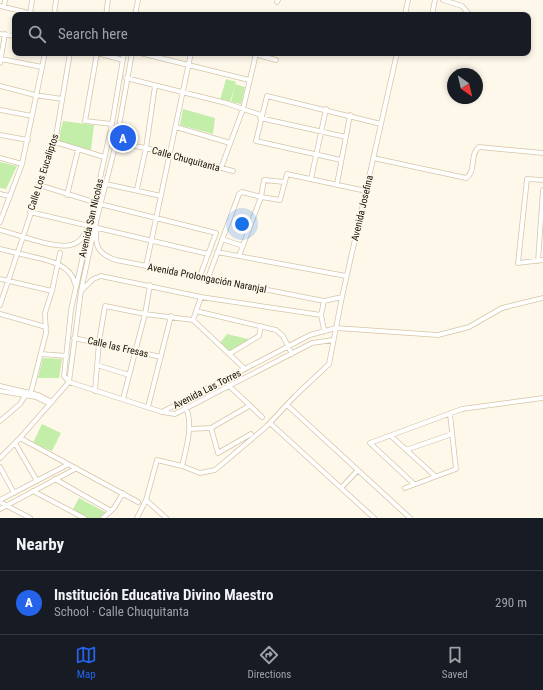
<!DOCTYPE html>
<html lang="en">
<head>
<meta charset="utf-8">
<style>
  :root { --surface:#171b24; --page:#20242c; --text:#f1f3f6; --muted:#9ea1a6; --line:#363941; --accent:#2563eb }
  body { margin:0; font-family:"Roboto Condensed",sans-serif; background:var(--page); color:var(--text) }
  .compass { position:absolute; left:447px; top:68px; width:36px; height:36px; border-radius:50%; background:var(--surface); box-shadow:0 2px 6px #0003; rotate:146deg }
  .you { position:absolute; left:242px; top:224px; width:14px; height:14px; margin:-10px; border:3px solid #fff; border-radius:50%; background:#1a73e8; box-shadow:0 0 0 6px #1a73e833 }
  .badge { display:grid; place-items:center; width:26px; height:26px; border-radius:50%; background:var(--accent); color:#fff; font-size:13px; font-weight:700 }
  .pin { position:absolute; translate:-50% -50%; border:2px solid #fff; box-shadow:0 1px 4px #0006 }
  .list { margin:0; padding:0; list-style:none }
  h2 { display:flex; justify-content:space-between; align-items:center; height:52px; margin:0; padding:0 16px; font-size:17px }
  h2 small { font-size:13px; font-weight:400; color:var(--muted) }
  .list li { display:grid; grid-template-columns:26px 1fr auto; gap:12px; align-items:center; box-sizing:border-box; height:64px; padding:0 16px; border-top:1px solid var(--line) }
  .list b { display:block; font-size:15px; white-space:nowrap }
  .list p { margin:0; font-size:13px; white-space:nowrap; color:var(--muted) }
  .list em { font-size:13px; font-style:normal; color:var(--muted) }
  .icon { flex:none; width:22px; height:22px; fill:none; stroke:currentColor; stroke-width:2; stroke-linecap:round; stroke-linejoin:round }
  .map { position:relative; flex:none; width:543px; height:518px; overflow:hidden }
  .search { position:absolute; background:var(--surface); box-shadow:0 2px 6px #0003; left:12px; right:12px; top:12px; height:44px; display:flex; align-items:center; gap:10px; box-sizing:border-box; padding:0 14px; border-radius:8px; color:var(--muted); font-size:15px }
  .sheet { height:116px; background:var(--surface) }
  nav { display:flex; justify-content:space-around; align-items:center; box-sizing:border-box; height:56px; border-top:1px solid var(--line); background:var(--surface); font-size:11px; color:var(--muted) }
  nav a { display:grid; justify-items:center; gap:2px }
  nav .on { color:var(--accent) }
  .map>svg:first-child { display:block }
</style>
</head>
<body>
<div class="map">
<svg width="543" height="518" viewBox="0 0 543 518">
  <rect width="100%" height="100%" fill="#fef8eb"/>
  <path fill="#c3eea9" d="M 226,79 L 236,82 L 235,84 L 245,87 L 241,104 L 231,102 L 235,86 L 230,102 L 220,100 Z
    M 183,109 L 215,118 L 213,134 L 180,125 Z
    M 63,121 L 94,125 L 91,150 L 58,141 Z
    M 0,162 L 17,166 L 6,189 L 0,188 Z
    M 227,334 L 252,340 L 230,352 L 220,343 Z
    M 43,358 L 62,359 L 59,378 L 38,378 Z
    M 42,424 L 61,433 L 52,451 L 33,443 Z
    M 79,498 L 107,513 L 102,518 L 86,518 L 72,511 Z"/>
  <g fill="none" stroke-linecap="round" stroke-linejoin="round">
    <g stroke="#d5c5a5" stroke-width="5.5">
      <path id="minor" d="M 443,0 L 462,6 L 470,15
        M 277,2 L 278,0
        M 0,6 L 37,15
        M 4,7 L 5,0
        M 30,15 L 32,0
        M 54,15 L 56,0
        M 106,15 L 108,0
        M 135,15 L 138,0
        M 405,15 L 408,0
        M 432,15 L 435,0
        M 0,34 L 15,36
        M 97,53 L 85,121 L 112,124
        M 97,53 L 123,60
        M 140,53 L 249,80
        M 251,53 L 276,60
        M 1,59 L 42,67
        M 0,63 L 5,34
        M 126,78 L 226,103 L 261,115
        M 0,86 L 35,95 L 62,99
        M 0,110 L 32,116
        M 260,118 L 346,137
        M 176,127 L 230,143
        M 0,135 L 28,140
        M 55,142 L 104,157
        M 116,143 L 146,148 L 233,171
        M 0,158 L 22,164
        M 373,158 L 466,178 C 477,171 469,154 479,147 L 543,153
        M 341,160 L 256,141 L 267,96 L 381,124
        M 221,168 L 243,109 L 256,54
        M 311,179 L 326,109
        M 543,180 L 527,179 L 518,263 L 543,260
        M 106,184 L 161,196
        M 337,184 L 350,115
        M 39,185 L 100,204 L 216,233 L 200,276
        M 137,189 L 146,148 L 155,86
        M 0,194 L 9,196
        M 67,195 L 78,150
        M 30,212 L 208,254
        M 0,222 L 22,164 L 45,53
        M 97,227 C 94,246 98,254 116,260 L 324,301 L 342,297
        M 0,230 C 17,234 59,251 74,244 C 79,242 83,237 85,233
        M 222,239 L 243,246
        M 0,249 L 17,253
        M 217,252 L 346,276
        M 21,254 C 39,259 71,261 75,284
        M 239,256 L 261,197 L 280,200 L 287,174 L 366,191
        M 538,261 L 543,190
        M 146,266 L 191,53
        M 208,278 L 239,194 L 242,192 L 261,197 L 264,180 L 284,182
        M 0,279 L 52,291
        M 82,290 L 93,279 L 101,276 L 201,297 L 321,315
        M 324,301 L 321,315 L 324,330
        M 0,305 L 55,142 L 70,53
        M 196,311 L 276,330 L 283,336 L 292,354
        M 0,314 L 46,327
        M 193,320 L 245,369
        M 74,338 L 161,357
        M 41,354 L 67,356
        M 229,354 L 259,336 L 261,326
        M 97,365 L 129,375
        M 223,380 L 262,417
        M 69,382 L 64,376 L 71,310 L 112,124 L 124,53
        M 69,382 L 162,412 L 175,414 L 312,343 L 333,340
        M 0,386 L 38,395 L 52,402
        M 0,391 L 36,397 L 50,404
        M 95,391 L 99,342 L 105,306 L 145,314 L 193,320 L 201,297
        M 30,396 L 46,333 L 45,313 L 52,291 L 60,253
        M 123,399 L 145,314 L 150,285
        M 287,405 L 410,518
        M 148,407 L 171,316
        M 162,412 L 310,335 L 336,328 L 438,335 L 469,327 L 502,308 L 543,298
        M 0,421 L 20,404 L 25,396
        M 270,423 L 374,518
        M 211,428 L 218,453 L 251,434
        M 190,429 L 211,428 L 249,406
        M 391,436 L 435,476
        M 20,438 L 138,502
        M 15,443 L 37,481
        M 406,450 L 452,434
        M 0,458 L 20,438 L 69,382 L 81,291 L 95,226 L 116,143 L 132,53
        M 182,466 C 187,444 195,422 183,401
        M 0,467 L 14,493
        M 55,479 L 111,511
        M 414,484 L 370,443 L 462,409 L 543,398
        M 341,488 L 358,470
        M 405,488 L 456,469 L 450,414
        M 33,491 L 84,518
        M 0,500 L 67,465
        M 146,500 L 166,518
        M 0,502 L 30,518
        M 0,509 L 75,469
        M 103,518 L 114,508 L 123,493
        M 137,518 L 146,500 L 157,460 L 182,466 L 200,473 L 215,470 L 267,426 L 295,396 L 329,364 L 342,297 L 397,53"/>
    </g>
    <use href="#minor" stroke="#fff" stroke-width="4"/>
  </g>
  <g text-anchor="middle" dominant-baseline="central" stroke-width="3.5" stroke-linejoin="round" paint-order="stroke">
    <g font-size="10" fill="#140f04" stroke="#fef8eb">
      <text transform="translate(186 159) rotate(15)">Calle Chuquitanta</text>
      <text transform="translate(43 172) rotate(-72)">Calle Los Eucaliptos</text>
      <text transform="translate(362 208) rotate(-77)">Avenida Josefina</text>
      <text transform="translate(91 218) rotate(-77)">Avenida San Nicolas</text>
      <text transform="translate(207 278) rotate(11)">Avenida Prolongación Naranjal</text>
      <text transform="translate(118 347) rotate(13)">Calle las Fresas</text>
      <text transform="translate(207 389) rotate(-27)">Avenida Las Torres</text>
    </g>
  </g>
</svg>
<svg class="compass" viewBox="-18 -18 36 36"><path d="M0-13l5 13h-10z" fill="#e53935"/><path d="M0 13l5-13h-10z" fill="#9ea1a6"/></svg>
<div class="you"></div>
<div class="pin badge" style="left:123px;top:138px">A</div>
<div class="search"><svg class="icon" aria-label="search" viewBox="0 0 24 24"><circle cx="10" cy="10" r="6"/><path d="M15 15l6 6"/></svg>Search here</div>
</div>
<section class="sheet">
<h2>Nearby<small></small></h2>
<ul class="list">
<li><span class="badge">A</span><div><b>Institución Educativa Divino Maestro</b><p>School · Calle Chuquitanta</p></div><em>290 m</em></li>
</ul>
</section>
<nav>
<a class="on"><svg class="icon" aria-label="map" viewBox="0 0 24 24"><path d="M3 6l6-2 6 2 6-2v14l-6 2-6-2-6 2zM9 4v14M15 6v14"/></svg>Map</a>
<a><svg class="icon" aria-label="directions" viewBox="0 0 24 24"><path d="M12 3l9 9-9 9-9-9zM9 14v-3h6M13 9l2 2-2 2"/></svg>Directions</a>
<a><svg class="icon" aria-label="saved" viewBox="0 0 24 24"><path d="M7 4h10v16l-5-4-5 4z"/></svg>Saved</a>
</nav>
</body>
</html>
